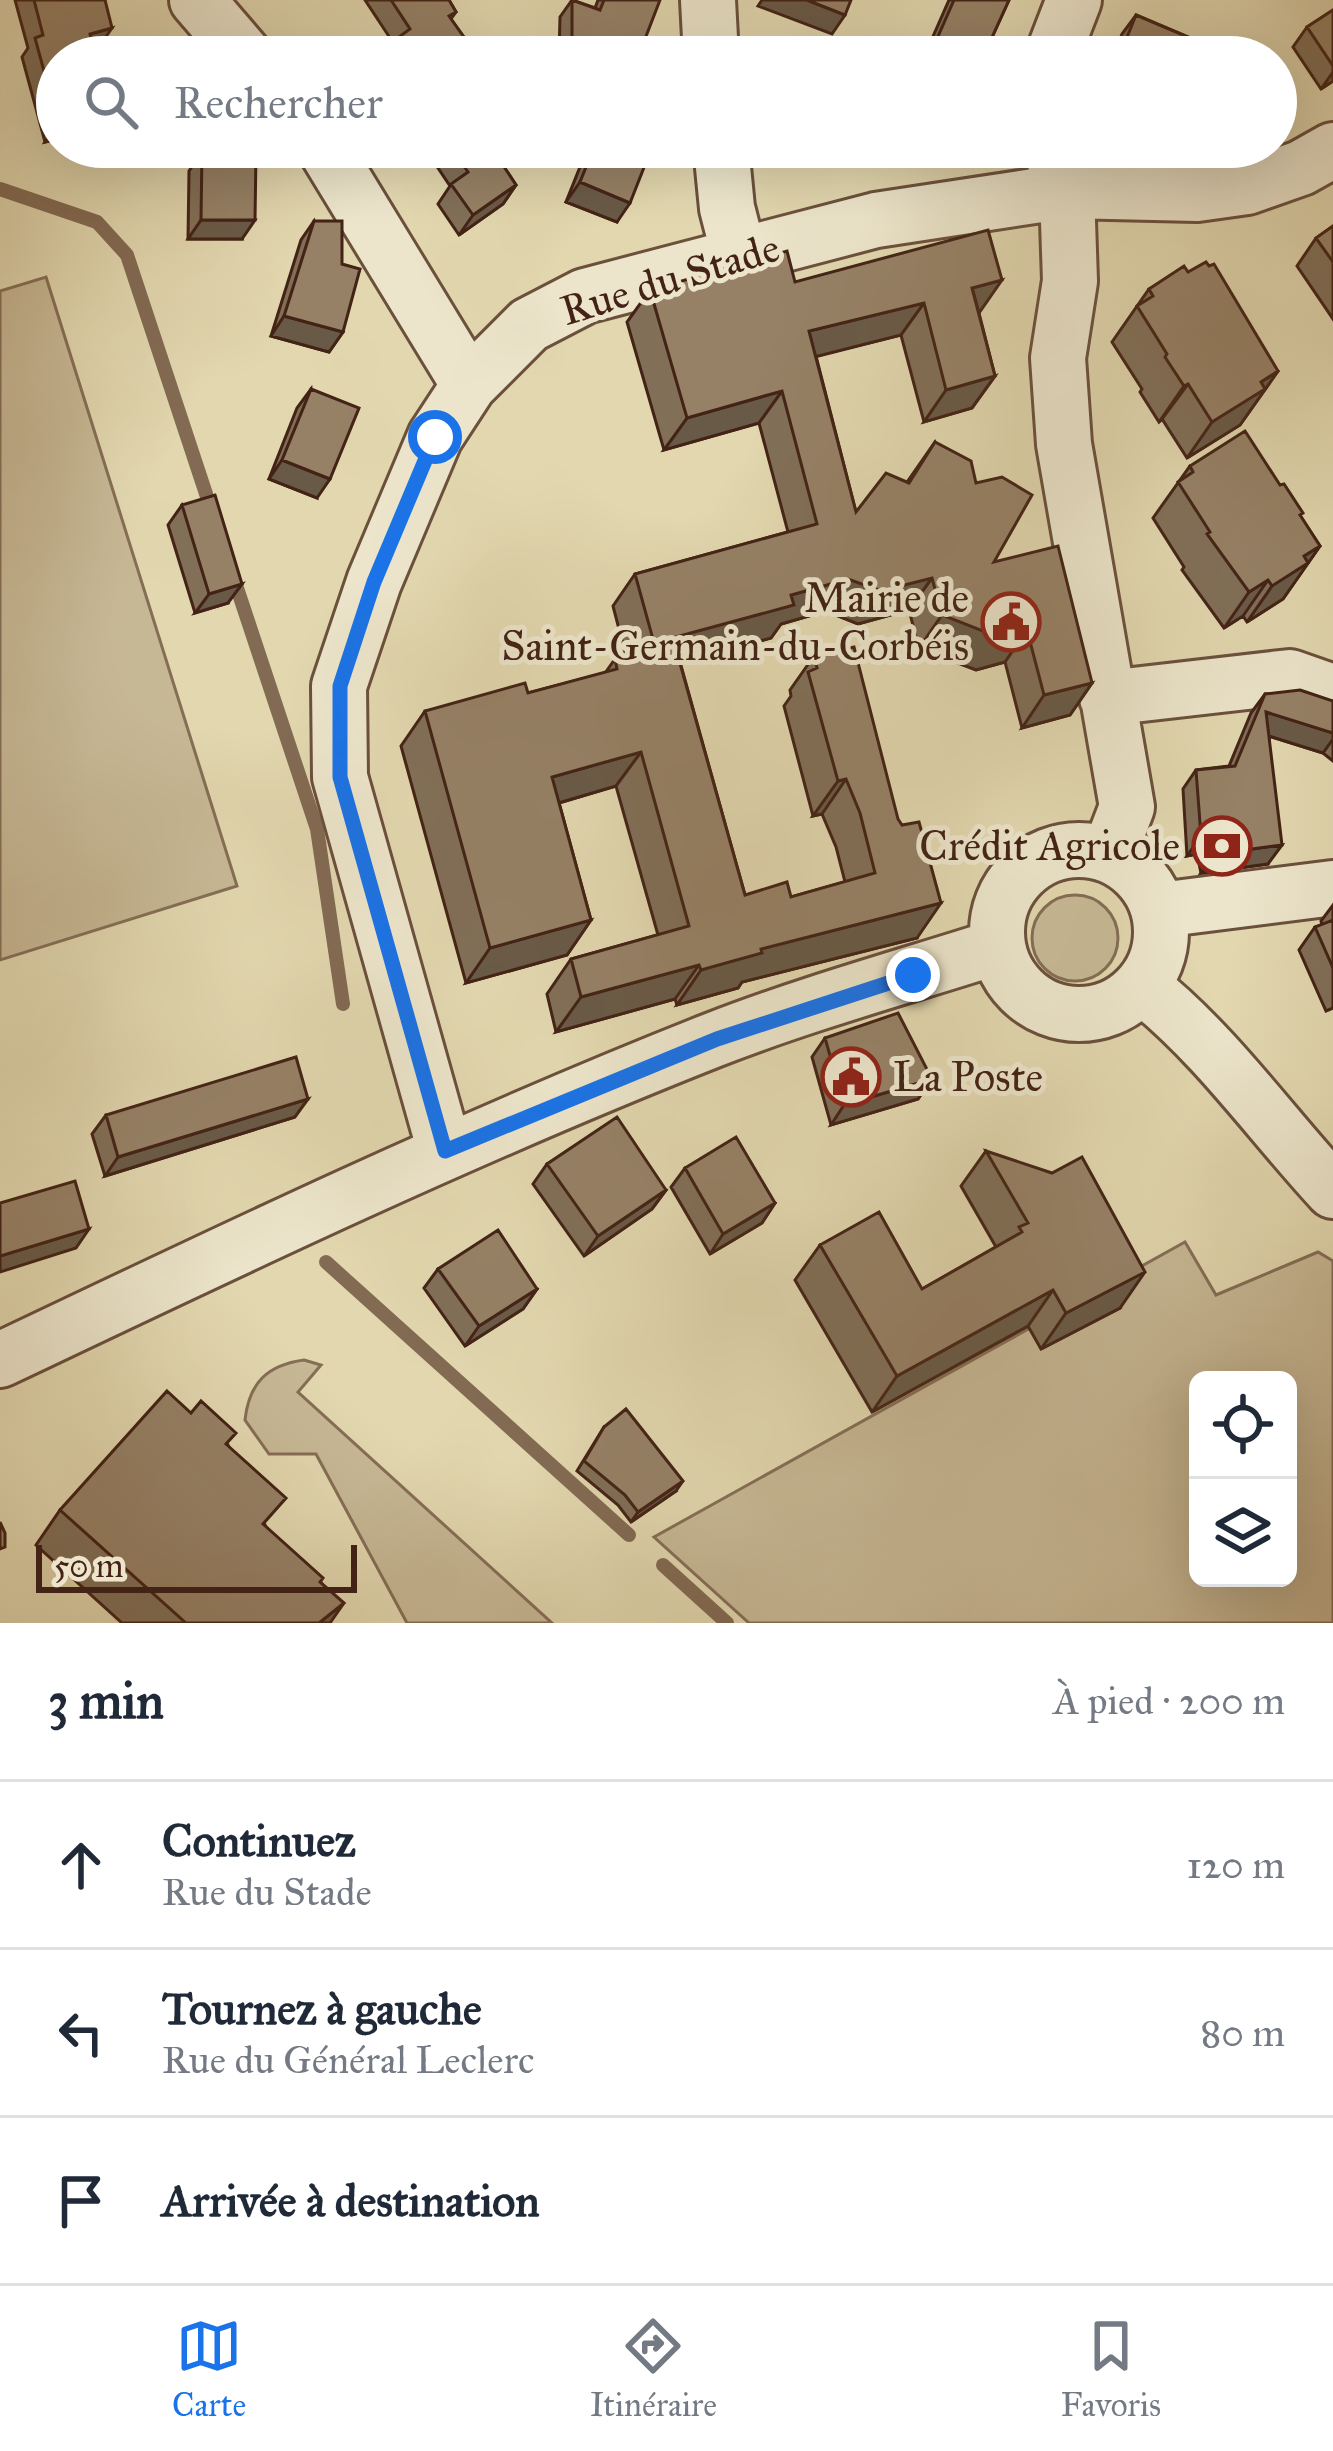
<!DOCTYPE html>
<html lang="fr">
<head>
<meta charset="utf-8">
<style>
  :root { --surface:#fff; --page:#f2f2f3; --text:#1f2937; --muted:#747a83; --line:#e0e1e3; --accent:#1a73e8 }
  body { margin:0; font-family:"IM FELL Great Primer",serif; background:var(--page); color:var(--text) }
  .controls { position:absolute; right:36px; bottom:36px; display:grid; overflow:hidden; border-radius:18px; box-shadow:0 12px 48px #0002 }
  .controls button { width:108px; height:108px; display:grid; place-items:center; padding:0; border:0; border-bottom:3px solid var(--line); background:var(--surface); color:var(--text); font:60px sans-serif }
  .scale { position:absolute; left:36px; bottom:30px; width:321px; box-sizing:border-box; padding-left:12px; border:6px solid #432316; border-top:0; font-size:33px; line-height:42px; white-space:nowrap; color:#432316; -webkit-text-stroke:9px #ece5cb; paint-order:stroke }
  .stop { position:absolute; width:36px; height:36px; margin:-27px; border:9px solid #1a73e8; border-radius:50%; background:#fff }
  .stop.end { background:#1a73e8; border-color:#fff; box-shadow:0 3px 12px #0008 }
  .list { margin:0; padding:0; list-style:none }
  h2 { display:flex; justify-content:space-between; align-items:center; height:156px; margin:0; padding:0 48px; font-size:51px }
  h2 small { font-size:39px; font-weight:400; color:var(--muted) }
  .list li { display:grid; grid-template-columns:78px 1fr auto; gap:36px; align-items:center; box-sizing:border-box; height:168px; padding:0 48px; border-top:3px solid var(--line) }
  .list b { display:block; font-size:45px; white-space:nowrap }
  .list p { margin:0; font-size:39px; white-space:nowrap; color:var(--muted) }
  .list em { font-size:39px; font-style:normal; color:var(--muted) }
  .icon { flex:none; width:66px; height:66px; fill:none; stroke:currentColor; stroke-width:2; stroke-linecap:round; stroke-linejoin:round }
  .map { position:relative; flex:none; width:1333px; height:1623px; overflow:hidden }
  .search { position:absolute; background:var(--surface); box-shadow:0 12px 48px #0002; left:36px; right:36px; top:36px; height:132px; display:flex; align-items:center; gap:30px; box-sizing:border-box; padding:0 42px; border-radius:66px; color:var(--muted); font-size:45px }
  .sheet { height:660px; background:var(--surface) }
  nav { display:flex; justify-content:space-around; align-items:center; box-sizing:border-box; height:168px; border-top:3px solid var(--line); background:var(--surface); font-size:33px; color:var(--muted) }
  nav a { display:grid; justify-items:center; gap:6px }
  nav .on { color:var(--accent) }
  .map>svg:first-child { display:block }
</style>
</head>
<body>
<div class="map">
<svg width="1333" height="1623" viewBox="0 0 1333 1623">
  <rect width="100%" height="100%" fill="#e2d7af"/>
  <filter id="stains"><feTurbulence type="fractalNoise" baseFrequency=".00167" numOctaves="4"/><feColorMatrix values="0 0 0 0 .2 0 0 0 0 .09 0 0 0 0 .02 0 0 0 .5 -.17"/></filter>
  <radialGradient id="worn" r=".72"><stop offset=".6" stop-color="#630" stop-opacity="0"/><stop offset="1" stop-color="#630" stop-opacity=".3"/></radialGradient>
  <path fill="#c7b895" stroke="#856e56" stroke-width="3" fill-rule="evenodd" d="M 46,277 L 237,886 L 0,960 L 0,291 Z
    M1032 938a43 43 0 1 1 86 0a43 43 0 1 1-86 0Z
    M 1185,1242 L 1216,1295 L 1318,1252 L 1333,1261 L 1333,1623 L 749,1623 L 654,1537 ZM 1198,1380 L 1288,1380 L 1288,1578 L 1198,1578 Z
    M 304,1360 L 321,1365 L 298,1392 L 552,1623 L 407,1623 L 316,1454 L 269,1454 L 245,1420 C 249,1383 267,1365 304,1360 Z"/>
  <g fill="none" stroke-linecap="round" stroke-linejoin="round">
    <path stroke="#826a53" stroke-width="14" d="M 0,189 L 97,222 L 127,255 L 213,515
      M 233,576 L 317,829 L 343,1004
      M 326,1262 L 629,1535
      M 663,1565 L 727,1623"/>
    <g stroke="#6b503c" stroke-width="60">
      <path id="minor" d="M 197,0 L 246,57
        M 708,0 L 711,57
        M 1052,57 L 1074,0
        M 324,147 L 469,385
        M 721,147 L 727,208 L 739,255
        M 1049,147 L 1067,191 L 1070,281 L 1058,358 L 1064,444 L 1127,807 L 1109,854
        M 1107,698 L 1290,677 L 1333,692
        M997 932a82 82 0 1 1 164 0a82 82 0 1 1-164 0Z
        M 1160,910 L 1333,888
        M 1143,987 C 1216,1045 1270,1123 1333,1191
        M 445,1151 L 340,777 L 339,686 L 374,582 L 435,437 L 469,385 L 529,325 L 585,296 L 876,220 L 1067,191 L 1197,194 L 1247,187 L 1301,168 L 1333,150
        M 0,1360 C 235,1248 470,1136 713,1040 C 805,1004 903,977 997,947"/>
    </g>
    <use href="#minor" stroke="#ece5cb" stroke-width="54"/>
  </g>
  <path fill="#816f58" stroke="#432316" stroke-width="3" d="M 15,0 L 105,0 L 99,47 L 57,57 L 57,139 L 45,142 L 22,57 L 28,48 Z
    M 365,0 L 449,0 L 456,12 L 451,19 L 478,57 L 387,57 L 394,44 Z
    M 572,0 L 595,8 L 598,0 L 660,0 L 559,55 L 560,17 Z
    M 949,0 L 1009,0 L 983,57 L 924,57 Z
    M 1333,10 L 1333,81 L 1321,89 L 1293,47 L 1307,27 Z
    M 1136,15 L 1235,57 L 1113,57 L 1122,34 Z
    M 441,147 L 491,147 L 516,185 L 503,204 L 459,235 L 438,204 L 450,186 L 432,159 Z
    M 588,147 L 652,147 L 617,222 L 566,202 Z
    M 202,152 L 242,239 L 188,239 L 189,171 Z
    M 314,221 L 343,332 L 329,352 L 271,336 L 301,240 Z
    M 1333,226 L 1333,319 L 1297,266 L 1316,238 Z
    M 1188,272 L 1278,371 L 1240,425 L 1187,458 L 1162,419 L 1159,422 L 1140,392 L 1142,389 L 1112,342 L 1149,289 Z
    M 795,282 L 979,313 L 995,376 L 972,408 L 924,422 L 901,335 L 816,356 L 856,512 L 907,482 L 935,442 L 994,562 L 1092,683 L 1070,715 L 1022,728 L 1005,662 L 976,670 L 919,648 L 909,610 L 858,624 L 826,611 L 781,624 L 771,638 L 680,662 L 745,895 L 791,897 L 845,882 L 836,847 L 822,814 L 813,816 L 784,706 L 791,696 L 790,690 L 814,656 L 917,938 L 742,982 L 738,988 L 677,1005 L 675,999 L 556,1032 L 547,994 L 571,959 L 658,935 L 616,786 L 559,803 L 591,920 L 567,955 L 466,983 L 401,746 L 425,711 L 528,693 L 605,673 L 615,659 L 626,656 L 613,606 L 635,574 L 788,532 L 759,423 L 664,450 L 627,322 L 650,290 Z
    M 311,389 L 317,498 L 269,479 L 297,408 Z
    M 1190,466 L 1280,485 L 1320,546 L 1283,599 L 1247,622 L 1243,616 L 1224,628 L 1182,570 L 1184,567 L 1153,518 Z
    M 182,505 L 228,603 L 195,613 L 168,525 Z
    M 1265,694 L 1333,701 L 1333,761 L 1323,753 L 1269,736 L 1268,864 L 1201,873 L 1197,854 L 1187,856 L 1183,789 L 1196,770 L 1229,766 L 1251,713 Z
    M 1333,905 L 1333,1008 L 1326,1011 L 1299,950 L 1315,927 L 1322,925 L 1321,921 Z
    M 825,1038 L 932,1079 L 918,1099 L 831,1125 L 812,1057 Z
    M 106,1115 L 295,1117 L 105,1176 L 92,1134 Z
    M 986,1151 L 1120,1308 L 1041,1349 L 1028,1326 L 872,1412 L 795,1280 L 820,1245 L 922,1289 L 996,1247 L 961,1186 Z
    M 547,1164 L 666,1190 L 652,1209 L 584,1256 L 533,1184 Z
    M 685,1168 L 775,1203 L 762,1223 L 710,1254 L 671,1187 Z
    M 438,1269 L 537,1289 L 523,1309 L 465,1346 L 424,1288 Z
    M 604,1427 L 676,1491 L 631,1522 L 618,1505 L 577,1471 Z
    M 228,1445 L 266,1527 L 321,1582 L 330,1623 L 122,1623 L 36,1545 L 60,1510 Z"/>
  <path fill="#695a47" stroke="#432316" stroke-width="3" d="M 762,0 L 807,0 L 845,15 L 832,34 L 758,6 Z
    M 112,28 L 99,47 L 77,53 L 90,34 Z
    M 572,37 L 626,57 L 566,57 L 559,55 Z
    M 1333,72 L 1333,81 L 1321,89 Z
    M 57,124 L 57,139 L 45,142 Z
    M 580,182 L 630,203 L 617,222 L 566,202 Z
    M 516,185 L 503,204 L 459,235 L 473,215 Z
    M 201,220 L 255,220 L 242,239 L 188,239 Z
    M 1002,280 L 979,313 L 972,288 Z
    M 924,303 L 901,335 L 787,364 L 809,331 Z
    M 284,316 L 343,332 L 329,352 L 271,336 Z
    M 1278,371 L 1240,425 L 1187,458 L 1212,422 L 1261,382 Z
    M 995,376 L 972,408 L 924,422 L 946,390 Z
    M 1188,384 L 1162,419 L 1159,422 L 1184,386 Z
    M 782,391 L 759,423 L 664,450 L 687,418 Z
    M 282,460 L 330,479 L 317,498 L 269,479 Z
    M 1320,546 L 1283,599 L 1247,622 L 1272,586 L 1304,556 Z
    M 932,578 L 909,610 L 858,624 L 826,611 L 781,624 L 771,638 L 631,676 L 654,643 L 791,595 L 848,579 Z
    M 1268,580 L 1243,616 L 1224,628 L 1249,592 Z
    M 242,584 L 228,603 L 195,613 L 209,594 Z
    M 942,615 L 1027,630 L 1005,662 L 976,670 L 919,648 Z
    M 1092,683 L 1070,715 L 1022,728 L 1044,695 Z
    M 1266,712 L 1333,733 L 1333,739 L 1323,753 L 1253,731 Z
    M 641,752 L 616,786 L 528,812 L 552,777 Z
    M 846,779 L 822,814 L 813,816 L 838,781 Z
    M 1211,835 L 1197,854 L 1187,856 L 1201,836 Z
    M 1282,845 L 1268,864 L 1201,873 L 1215,854 Z
    M 941,903 L 917,938 L 742,982 L 738,988 L 677,1005 L 701,970 L 761,949 Z
    M 591,920 L 567,955 L 466,983 L 490,948 Z
    M 699,965 L 675,999 L 556,1032 L 581,997 Z
    M 932,1079 L 918,1099 L 831,1125 L 844,1105 Z
    M 308,1099 L 295,1117 L 105,1176 L 118,1157 Z
    M 666,1190 L 652,1209 L 584,1256 L 598,1236 Z
    M 775,1203 L 762,1223 L 710,1254 L 723,1234 Z
    M 89,1229 L 76,1248 L 0,1272 L 0,1256 Z
    M 1145,1272 L 1120,1308 L 1041,1349 L 1066,1313 Z
    M 537,1289 L 523,1309 L 465,1346 L 479,1326 Z
    M 1053,1290 L 1028,1326 L 872,1412 L 897,1376 Z
    M 683,1481 L 676,1491 L 631,1522 L 638,1512 Z
    M 344,1603 L 330,1623 L 319,1623 Z"/>
  <path fill="#968166" stroke="#432316" stroke-width="3" d="M 34,0 L 105,0 L 112,28 L 90,34 L 96,57 L 57,57 L 57,119 L 35,38 L 43,35 Z
    M 391,0 L 449,0 L 456,12 L 449,16 L 478,57 L 414,57 L 399,37 L 410,29 Z
    M 572,0 L 600,10 L 604,0 L 660,0 L 638,57 L 626,57 L 572,37 Z
    M 807,0 L 851,0 L 845,15 Z
    M 954,0 L 1009,0 L 983,57 L 929,57 Z
    M 1333,10 L 1333,66 L 1307,27 Z
    M 1136,15 L 1235,57 L 1119,57 Z
    M 451,147 L 491,147 L 516,185 L 473,215 L 451,184 L 468,172 Z
    M 594,147 L 652,147 L 630,203 L 580,182 Z
    M 202,152 L 256,154 L 255,220 L 201,220 Z
    M 314,221 L 342,221 L 342,264 L 360,269 L 343,332 L 284,316 Z
    M 1333,226 L 1333,262 L 1316,238 Z
    M 988,230 L 1002,280 L 972,288 L 995,376 L 946,390 L 924,303 L 809,331 L 856,512 L 886,473 L 909,483 L 935,442 L 971,461 L 976,483 L 1002,477 L 1032,495 L 994,562 L 1058,546 L 1092,683 L 1044,695 L 1027,630 L 998,637 L 942,615 L 932,578 L 881,591 L 848,579 L 791,595 L 794,605 L 654,643 L 635,574 L 817,524 L 782,391 L 687,418 L 650,290 L 787,251 L 795,282 Z
    M 1206,262 L 1209,266 L 1214,264 L 1278,371 L 1261,382 L 1265,389 L 1212,422 L 1188,384 L 1184,386 L 1165,357 L 1167,354 L 1137,306 L 1153,296 L 1149,289 L 1184,266 L 1188,272 Z
    M 311,389 L 359,408 L 330,479 L 282,460 Z
    M 1245,431 L 1280,485 L 1284,484 L 1303,513 L 1300,515 L 1320,546 L 1304,556 L 1308,563 L 1272,586 L 1268,580 L 1249,592 L 1207,534 L 1210,532 L 1178,482 L 1193,472 L 1190,466 Z
    M 215,495 L 242,584 L 209,594 L 182,505 Z
    M 674,642 L 745,895 L 787,882 L 791,897 L 875,873 L 860,813 L 846,779 L 838,781 L 808,672 L 817,668 L 814,656 L 854,647 L 898,819 L 902,825 L 919,822 L 941,903 L 761,949 L 762,953 L 701,970 L 699,965 L 581,997 L 571,959 L 689,926 L 641,752 L 552,777 L 591,920 L 490,948 L 425,711 L 525,683 L 528,693 L 617,669 L 615,659 Z
    M 1300,690 L 1333,701 L 1333,733 L 1266,712 L 1282,845 L 1215,854 L 1211,835 L 1201,836 L 1196,770 L 1235,766 L 1265,694 Z
    M 1333,920 L 1333,968 L 1315,927 Z
    M 898,1013 L 932,1079 L 844,1105 L 825,1038 Z
    M 296,1057 L 308,1099 L 118,1157 L 106,1115 Z
    M 617,1117 L 666,1190 L 598,1236 L 547,1164 Z
    M 736,1137 L 775,1203 L 723,1234 L 685,1168 Z
    M 986,1151 L 1052,1173 L 1082,1157 L 1145,1272 L 1066,1313 L 1053,1290 L 897,1376 L 820,1245 L 879,1212 L 922,1289 L 1022,1232 L 1019,1227 L 1028,1223 Z
    M 75,1181 L 89,1229 L 0,1256 L 0,1203 Z
    M 498,1230 L 537,1289 L 479,1326 L 438,1269 Z
    M 167,1391 L 191,1413 L 201,1401 L 236,1433 L 226,1444 L 286,1498 L 263,1524 L 323,1578 L 320,1582 L 344,1603 L 319,1623 L 186,1623 L 60,1510 Z
    M 626,1409 L 683,1481 L 638,1512 L 625,1495 L 584,1461 L 604,1427 Z
    M 0,1522 L 5,1533 L 5,1547 L 0,1549 Z"/>
  <g fill="none" stroke-linecap="round" stroke-linejoin="round">
    <path stroke="#1a73e8" stroke-width="15" d="M 435,437 L 374,582 L 340,686 L 340,777 L 445,1151 L 717,1039 L 913,975"/>
  </g>
  <defs>
    <g id="civic-ring" transform="scale(3)"><circle r="9.5" fill="#ece5cb" stroke="#8f2418" stroke-width="1.5"/><path d="M-.6-6.5H3V-4.5H.6V-3L4-1V1h2V6H-6V1h2V-1L-.6-3ZM-1.2 2.5V6h2.4V2.5Z" fill="#8f2418"/></g>
    <g id="bank-ring" transform="scale(3)"><circle r="9.5" fill="#ece5cb" stroke="#8f2418" stroke-width="1.5"/><path d="M-6-4H6V4H-6ZM0-2.3a2.3 2.3 0 1 0 0 4.6a2.3 2.3 0 1 0 0-4.6Z" fill="#8f2418"/></g>
  </defs>
  <g fill-rule="evenodd">
    <use href="#civic-ring" x="1011" y="622"/>
    <use href="#bank-ring" x="1222" y="846"/>
    <use href="#civic-ring" x="851" y="1077"/>
  </g>
  <g text-anchor="middle" dominant-baseline="central" stroke-width="10" stroke-linejoin="round" paint-order="stroke">
    <g font-size="42" fill="#432316" stroke="#ece5cb">
      <text transform="translate(670 279) rotate(-17)">Rue du Stade</text>
    </g>
    <g font-size="42" fill="#432316" stroke="#ece5cb" text-anchor="end">
      <text x="969" y="598">Mairie de<tspan x="969" dy="48">Saint-Germain-du-Corbéis</tspan></text>
      <text x="1180" y="846">Crédit Agricole</text>
      <text x="893" y="1077" text-anchor="start">La Poste</text>
    </g>
  </g>
  <rect width="100%" height="100%" filter="url(#stains)"/>
  <rect width="100%" height="100%" fill="url(#worn)"/>
</svg>
<div class="controls">
<button><svg class="icon" aria-label="locate" viewBox="0 0 24 24"><circle cx="12" cy="12" r="6"/><path d="M12 2v4M12 18v4M2 12h4M18 12h4"/></svg></button>
<button><svg class="icon" aria-label="layers" viewBox="0 0 24 24"><path d="M12 4l9 5-9 5-9-5zM3 14l9 5 9-5"/></svg></button>
</div>
<div class="scale">50 m</div>
<div class="stop" style="left:435px;top:437px"></div>
<div class="stop end" style="left:913px;top:975px"></div>
<div class="search"><svg class="icon" aria-label="search" viewBox="0 0 24 24"><circle cx="10" cy="10" r="6"/><path d="M15 15l6 6"/></svg>Rechercher</div>
</div>
<section class="sheet">
<h2>3 min<small>À pied · 200 m</small></h2>
<ul class="list">
<li><svg class="icon" aria-label="ahead" viewBox="0 0 24 24"><path d="M12 20V5M6 11l6-6 6 6"/></svg><div><b>Continuez</b><p>Rue du Stade</p></div><em>120 m</em></li>
<li><svg class="icon" aria-label="left" viewBox="0 0 24 24"><path d="M17 20v-9H6M10 6l-5 5 5 5"/></svg><div><b>Tournez à gauche</b><p>Rue du Général Leclerc</p></div><em>80 m</em></li>
<li><svg class="icon" aria-label="arrive" viewBox="0 0 24 24"><path d="M6 21V4h12l-3 4 3 4H6"/></svg><div><b>Arrivée à destination</b></div></li>
</ul>
</section>
<nav>
<a class="on"><svg class="icon" aria-label="map" viewBox="0 0 24 24"><path d="M3 6l6-2 6 2 6-2v14l-6 2-6-2-6 2zM9 4v14M15 6v14"/></svg>Carte</a>
<a><svg class="icon" aria-label="directions" viewBox="0 0 24 24"><path d="M12 3l9 9-9 9-9-9zM9 14v-3h6M13 9l2 2-2 2"/></svg>Itinéraire</a>
<a><svg class="icon" aria-label="saved" viewBox="0 0 24 24"><path d="M7 4h10v16l-5-4-5 4z"/></svg>Favoris</a>
</nav>
</body>
</html>
